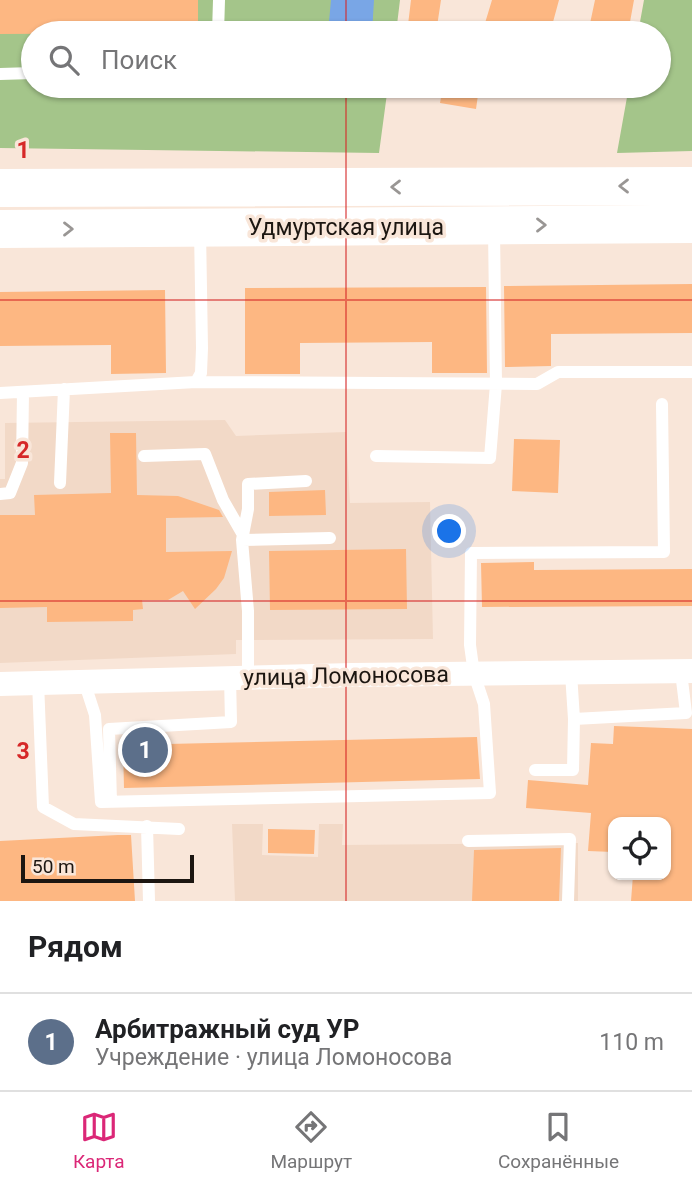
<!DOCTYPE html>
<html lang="ru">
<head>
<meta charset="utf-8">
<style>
  :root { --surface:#fff; --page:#f2f2f2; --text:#202124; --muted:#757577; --line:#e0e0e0; --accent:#db2777 }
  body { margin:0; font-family:Roboto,sans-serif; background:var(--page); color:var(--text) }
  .controls { position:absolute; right:21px; bottom:21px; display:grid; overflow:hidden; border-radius:14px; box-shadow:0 2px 5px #0004 }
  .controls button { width:63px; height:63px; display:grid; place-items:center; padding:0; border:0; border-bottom:2px solid var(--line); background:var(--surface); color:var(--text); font:35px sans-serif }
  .scale { position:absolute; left:21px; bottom:18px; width:173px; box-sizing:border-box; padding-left:7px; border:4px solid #1c1611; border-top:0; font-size:19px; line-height:24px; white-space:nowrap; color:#1c1611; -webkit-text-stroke:5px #f9e6d9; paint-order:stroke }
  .you { position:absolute; left:450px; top:532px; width:24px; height:24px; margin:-18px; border:5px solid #fff; border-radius:50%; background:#1a73e8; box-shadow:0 0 0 10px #1a73e833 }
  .badge { display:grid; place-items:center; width:46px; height:46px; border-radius:50%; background:var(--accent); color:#fff; font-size:23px; font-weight:700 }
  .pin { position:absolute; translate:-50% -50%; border:4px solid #fff; box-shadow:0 2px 7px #0006 }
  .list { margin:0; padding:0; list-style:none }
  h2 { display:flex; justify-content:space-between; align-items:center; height:91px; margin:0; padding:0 28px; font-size:30px }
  h2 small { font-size:23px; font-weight:400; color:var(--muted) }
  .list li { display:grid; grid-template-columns:46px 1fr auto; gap:21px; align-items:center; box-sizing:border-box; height:98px; padding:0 28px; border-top:2px solid var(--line) }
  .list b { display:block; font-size:26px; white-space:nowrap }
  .list p { margin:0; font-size:23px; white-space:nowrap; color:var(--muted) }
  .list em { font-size:23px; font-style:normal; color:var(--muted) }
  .icon { flex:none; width:38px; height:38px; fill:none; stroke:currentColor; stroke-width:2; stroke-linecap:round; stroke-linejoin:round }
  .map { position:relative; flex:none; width:692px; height:901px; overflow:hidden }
  .search { position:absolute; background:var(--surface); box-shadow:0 2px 5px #0004; left:21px; right:21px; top:21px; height:77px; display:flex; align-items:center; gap:18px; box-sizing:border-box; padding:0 24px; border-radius:38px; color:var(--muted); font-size:26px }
  .sheet { height:189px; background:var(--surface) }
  nav { display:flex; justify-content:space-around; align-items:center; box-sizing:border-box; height:98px; border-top:2px solid var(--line); background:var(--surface); font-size:19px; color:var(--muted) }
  nav a { display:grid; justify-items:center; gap:4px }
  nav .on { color:var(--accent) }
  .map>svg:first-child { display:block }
</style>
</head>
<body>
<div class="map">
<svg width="692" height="901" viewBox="0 0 692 901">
  <rect width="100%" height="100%" fill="#f9e6d9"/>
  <path fill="#f2d9c7" d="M 225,420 L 236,436 L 346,432 L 350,503 L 430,502 L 433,639 L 236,640 L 236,654 L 0,663 L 0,479 L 5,479 L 5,423 Z
    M 232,824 L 263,824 L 262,855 L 318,857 L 319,824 L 343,824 L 342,845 L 578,843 L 578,901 L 235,901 Z"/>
  <path fill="#a4c58a" d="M 0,0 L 400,0 L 396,33 L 33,33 L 33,86 L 388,86 L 379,153 L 0,148 Z
    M 644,0 L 692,0 L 692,151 L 617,153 L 629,86 L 659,86 L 659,33 L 638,33 Z"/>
  <path fill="#79a6e6" d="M 331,0 L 374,0 L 372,33 L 328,33 Z"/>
  <path fill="#fdb782" d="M 0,0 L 198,0 L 198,33 L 0,34 Z
    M 411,0 L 441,0 L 436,33 L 407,33 Z
    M 492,0 L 559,0 L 550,33 L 482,33 Z
    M 595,0 L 634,0 L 628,33 L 588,33 Z
    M 443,86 L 479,88 L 476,109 L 440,103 Z
    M 692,284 L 692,333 L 551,334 L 551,366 L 505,367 L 504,286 Z
    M 486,287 L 487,373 L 432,373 L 432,342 L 300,343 L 300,374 L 245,374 L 245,288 Z
    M 165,290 L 166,373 L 111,374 L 111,345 L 0,346 L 0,292 Z
    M 110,433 L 136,433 L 137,495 L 178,496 L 219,510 L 223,517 L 166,518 L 166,552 L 232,551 L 224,578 L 216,589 L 195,609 L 183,591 L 168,600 L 142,600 L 143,609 L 133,610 L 133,621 L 47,622 L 47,607 L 0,608 L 0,515 L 35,515 L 34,495 L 111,493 Z
    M 514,439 L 560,440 L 558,493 L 512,491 Z
    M 325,490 L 326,515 L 269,516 L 269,492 Z
    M 406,549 L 407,609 L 270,610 L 269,551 Z
    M 534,562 L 534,570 L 692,569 L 692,606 L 482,607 L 481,563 Z
    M 614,726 L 692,729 L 692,901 L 631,901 L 633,875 L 666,875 L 666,822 L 613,822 L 613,852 L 588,851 L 591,813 L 526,808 L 528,780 L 588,785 L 591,743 L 613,744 Z
    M 477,737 L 480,779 L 124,788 L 123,745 Z
    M 268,829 L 315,830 L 314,854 L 268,853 Z
    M 118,835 L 131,835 L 135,901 L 0,901 L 0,841 Z
    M 561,848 L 559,901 L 472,901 L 474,850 Z"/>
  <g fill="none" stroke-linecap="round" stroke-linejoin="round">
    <path stroke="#fff" stroke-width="12" d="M 218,33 L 219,0
      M 0,74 L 33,73
      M 196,382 L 537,384 L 558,372 L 692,372
      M 0,393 L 196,382 L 201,373 L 202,348 L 200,230
      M 144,456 L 205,454 L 223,500 L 242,533
      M 376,456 L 490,458 L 496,384 L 494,229
      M 60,483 L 64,389
      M 0,494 L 10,493 L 22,463 L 23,392
      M 242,540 L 330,538
      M 571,673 L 574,719 L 686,713 L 681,672
      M 248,677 L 248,611 L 242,540 L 248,509 L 248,484 L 306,481
      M 84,681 L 95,715 L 101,802 L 490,793 L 484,704 L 474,674 L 470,645 L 471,553 L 664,552 L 662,404
      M 38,682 L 43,807 L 74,824 L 179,829
      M 535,770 L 573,770 L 574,719
      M 111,802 L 109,729 L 231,722 L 230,677
      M 147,826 L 149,901
      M 468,841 L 570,839 L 568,901"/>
    <path stroke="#fff" stroke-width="24" d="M 0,684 L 352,675 L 692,671"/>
    <path stroke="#fff" stroke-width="38" d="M 0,188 L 692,186
      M 0,229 L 692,224"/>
  </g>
  <defs><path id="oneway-chevron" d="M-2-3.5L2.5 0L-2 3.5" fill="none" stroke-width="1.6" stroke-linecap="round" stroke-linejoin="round" transform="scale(1.75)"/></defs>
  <g stroke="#999694">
    <use href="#oneway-chevron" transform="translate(624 186) rotate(180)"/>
    <use href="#oneway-chevron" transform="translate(396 187) rotate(180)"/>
    <use href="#oneway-chevron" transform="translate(541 225)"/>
    <use href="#oneway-chevron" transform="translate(68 229)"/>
  </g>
  <path fill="none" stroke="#d62828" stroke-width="2" stroke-opacity="0.55" d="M 346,0 L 346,33M 346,86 L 346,901M 0,300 L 692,300M 0,601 L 692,601"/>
  <g text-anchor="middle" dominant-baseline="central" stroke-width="7" stroke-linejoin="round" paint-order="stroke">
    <g font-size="23" fill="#1c1611" stroke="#f9e6d9">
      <text x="346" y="227">Удмуртская улица</text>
      <text transform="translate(346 676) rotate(-1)">улица Ломоносова</text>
    </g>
  </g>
  <g font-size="23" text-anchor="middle" font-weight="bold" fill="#d62828" stroke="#f9e6d9" stroke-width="7" stroke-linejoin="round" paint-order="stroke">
    <text x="23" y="158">1</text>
    <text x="23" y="458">2</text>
    <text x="23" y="759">3</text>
  </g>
</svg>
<div class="controls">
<button><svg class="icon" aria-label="locate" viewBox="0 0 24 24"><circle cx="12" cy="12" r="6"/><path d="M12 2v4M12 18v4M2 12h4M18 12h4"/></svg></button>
</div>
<div class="scale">50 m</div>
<div class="you"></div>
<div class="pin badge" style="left:145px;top:750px;background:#5c6f8a">1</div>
<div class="search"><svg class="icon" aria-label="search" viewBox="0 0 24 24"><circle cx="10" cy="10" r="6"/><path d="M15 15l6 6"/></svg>Поиск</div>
</div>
<section class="sheet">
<h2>Рядом<small></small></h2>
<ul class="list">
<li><span class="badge" style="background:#5c6f8a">1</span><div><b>Арбитражный суд УР</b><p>Учреждение · улица Ломоносова</p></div><em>110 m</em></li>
</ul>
</section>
<nav>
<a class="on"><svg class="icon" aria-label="map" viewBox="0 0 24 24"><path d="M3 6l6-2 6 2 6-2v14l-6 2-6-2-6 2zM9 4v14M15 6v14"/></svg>Карта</a>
<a><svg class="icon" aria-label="directions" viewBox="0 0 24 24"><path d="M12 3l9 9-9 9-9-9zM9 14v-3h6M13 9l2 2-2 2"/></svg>Маршрут</a>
<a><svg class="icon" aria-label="saved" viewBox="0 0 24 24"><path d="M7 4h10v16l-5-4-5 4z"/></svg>Сохранённые</a>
</nav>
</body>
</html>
